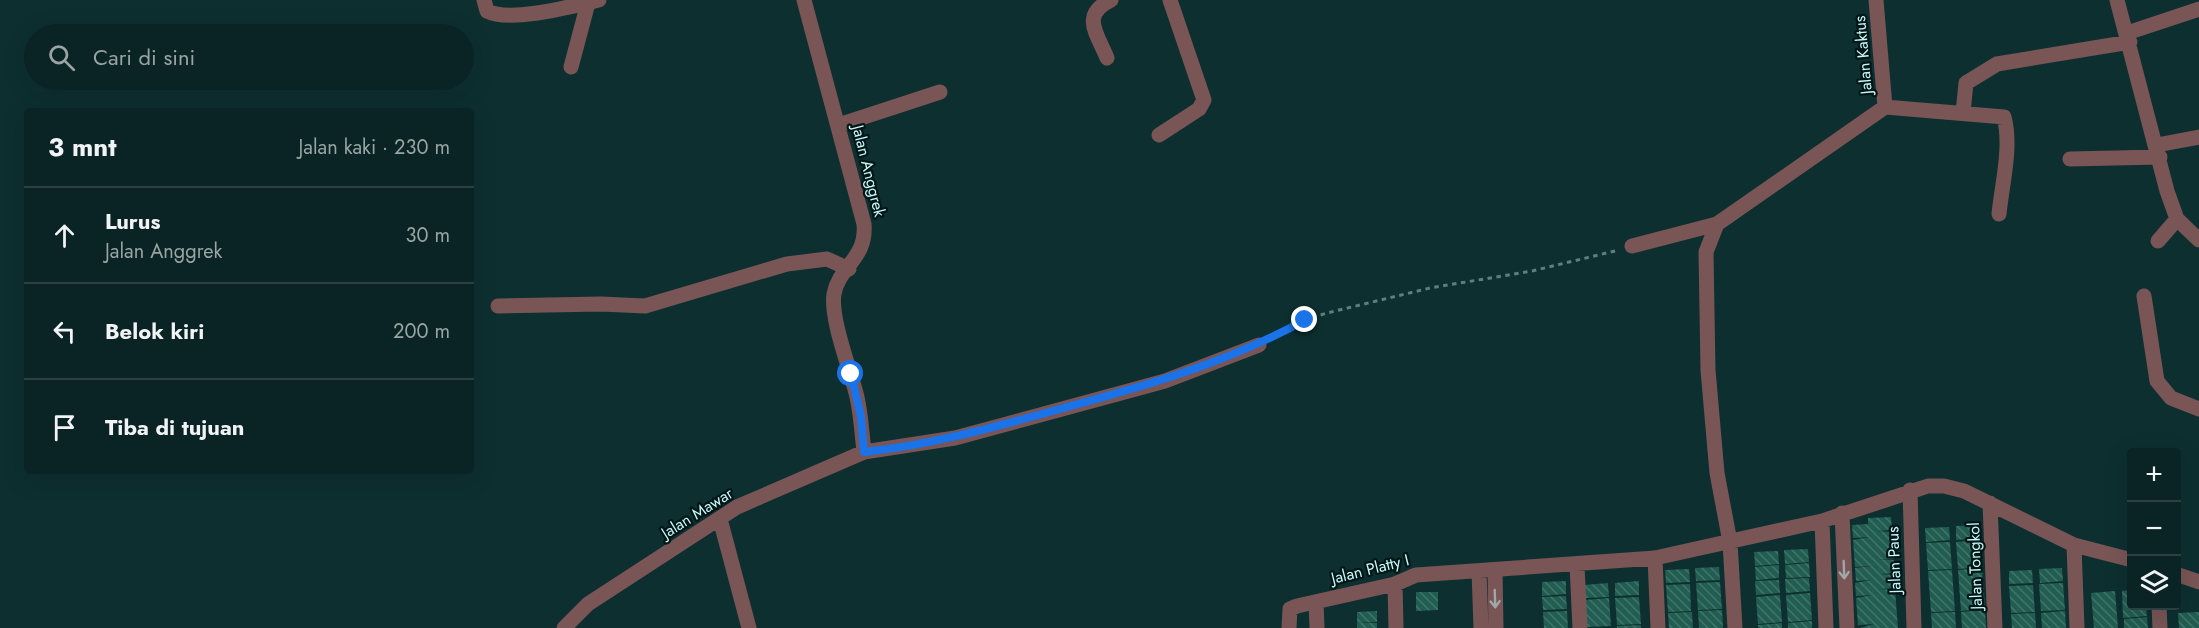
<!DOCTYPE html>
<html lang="id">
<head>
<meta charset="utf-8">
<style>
  :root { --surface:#0a2324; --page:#182f31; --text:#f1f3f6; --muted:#99a4a6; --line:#2a4041 }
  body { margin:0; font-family:Jost,sans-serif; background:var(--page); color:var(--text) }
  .controls { position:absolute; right:18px; bottom:18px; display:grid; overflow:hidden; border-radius:6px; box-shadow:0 6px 24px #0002 }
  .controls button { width:54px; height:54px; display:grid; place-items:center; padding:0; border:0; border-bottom:2px solid var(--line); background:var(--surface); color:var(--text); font:30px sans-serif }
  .stop { position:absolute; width:18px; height:18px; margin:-14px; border:4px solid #1a73e8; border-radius:50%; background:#fff }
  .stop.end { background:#1a73e8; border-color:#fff; box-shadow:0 2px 6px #0008 }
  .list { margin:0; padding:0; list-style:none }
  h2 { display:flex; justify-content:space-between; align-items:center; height:78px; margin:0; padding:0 24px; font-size:26px }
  h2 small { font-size:20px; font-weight:400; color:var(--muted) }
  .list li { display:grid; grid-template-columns:39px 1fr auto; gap:18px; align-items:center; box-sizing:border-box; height:96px; padding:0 24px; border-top:2px solid var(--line) }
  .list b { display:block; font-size:22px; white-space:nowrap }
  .list p { margin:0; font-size:20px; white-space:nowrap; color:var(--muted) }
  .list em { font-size:20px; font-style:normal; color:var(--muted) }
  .icon { flex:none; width:33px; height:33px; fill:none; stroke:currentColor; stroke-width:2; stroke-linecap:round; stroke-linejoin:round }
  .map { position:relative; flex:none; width:2199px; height:628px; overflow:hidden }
  .search { position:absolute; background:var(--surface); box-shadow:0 6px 24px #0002; left:24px; top:24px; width:450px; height:66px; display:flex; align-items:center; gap:15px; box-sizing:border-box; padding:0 21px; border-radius:33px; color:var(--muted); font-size:22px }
  .panel { position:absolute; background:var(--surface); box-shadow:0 6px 24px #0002; left:24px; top:108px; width:450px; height:366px; border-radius:6px }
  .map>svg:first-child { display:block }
</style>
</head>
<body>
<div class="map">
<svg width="2199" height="628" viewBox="0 0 2199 628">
  <defs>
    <pattern id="building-back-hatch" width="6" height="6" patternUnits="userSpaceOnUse" patternTransform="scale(1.5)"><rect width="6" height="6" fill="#225d51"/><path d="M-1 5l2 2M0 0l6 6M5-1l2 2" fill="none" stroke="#41756b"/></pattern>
  </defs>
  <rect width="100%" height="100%" fill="#0d2f30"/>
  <path fill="url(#building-back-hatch)" d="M 1891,517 L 1892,530 L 1876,531 L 1892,532 L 1894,559 L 1878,560 L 1894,560 L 1895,573 L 1879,574 L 1895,575 L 1895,588 L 1879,589 L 1895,590 L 1898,628 L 1860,628 L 1874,624 L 1858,625 L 1856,598 L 1872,595 L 1856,596 L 1855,583 L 1871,580 L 1856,581 L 1855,568 L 1871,566 L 1855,567 L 1853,540 L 1869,537 L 1853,538 L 1852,525 L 1868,524 L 1868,518 Z
    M 1979,525 L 1980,538 L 1956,540 L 1956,526 Z
    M 1949,527 L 1950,540 L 1926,542 L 1925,528 Z
    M 1980,540 L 1982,567 L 1958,569 L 1956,542 Z
    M 1950,542 L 1952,569 L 1928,570 L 1926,543 Z
    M 1808,549 L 1809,562 L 1785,564 L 1784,550 Z
    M 1778,551 L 1779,564 L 1755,566 L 1754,552 Z
    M 1809,563 L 1810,577 L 1786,578 L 1785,565 Z
    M 1779,565 L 1779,578 L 1756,580 L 1755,567 Z
    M 1719,567 L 1720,580 L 1696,581 L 1695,568 Z
    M 1982,568 L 1985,609 L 1961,611 L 1958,570 Z
    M 2062,568 L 2063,581 L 2040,583 L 2039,569 Z
    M 1689,569 L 1690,582 L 1666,583 L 1665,570 Z
    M 1952,570 L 1955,611 L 1931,612 L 1928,571 Z
    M 2032,570 L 2033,583 L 2009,584 L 2009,571 Z
    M 1809,578 L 1810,591 L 1786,593 L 1785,579 Z
    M 1779,580 L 1780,593 L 1756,595 L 1755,581 Z
    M 1566,581 L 1566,594 L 1542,596 L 1542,582 Z
    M 1639,581 L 1639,595 L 1615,596 L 1615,583 Z
    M 1720,582 L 1722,609 L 1698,610 L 1696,583 Z
    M 1608,583 L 1609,597 L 1585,598 L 1584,585 Z
    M 2063,583 L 2065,610 L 2041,611 L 2039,584 Z
    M 1690,584 L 1691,611 L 1668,612 L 1666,585 Z
    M 2033,585 L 2035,612 L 2011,613 L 2009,586 Z
    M 2132,590 L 2132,606 L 2146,606 L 2147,616 L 2123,618 L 2122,591 Z
    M 2115,591 L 2118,628 L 2094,628 L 2091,593 Z
    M 1416,592 L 1438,592 L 1438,610 L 1416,611 Z
    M 1810,593 L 1812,620 L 1788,622 L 1786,595 Z
    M 1780,595 L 1782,622 L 1758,624 L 1756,597 Z
    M 1566,596 L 1567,609 L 1543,610 L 1542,597 Z
    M 1639,597 L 1641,624 L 1617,625 L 1615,598 Z
    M 1609,598 L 1611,626 L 1587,627 L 1585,600 Z
    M 1722,610 L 1723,628 L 1699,628 L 1698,611 Z
    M 1985,610 L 1986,628 L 1962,628 L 1961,612 Z
    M 1377,611 L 1377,622 L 1357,623 L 1357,612 Z
    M 1567,611 L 1568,628 L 1544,628 L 1543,612 Z
    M 2065,611 L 2066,628 L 2042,628 L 2041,613 Z
    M 1692,612 L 1693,628 L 1669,628 L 1668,613 Z
    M 1955,612 L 1956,628 L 1932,628 L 1931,613 Z
    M 2199,612 L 2199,628 L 2179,628 L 2178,613 Z
    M 2035,613 L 2036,628 L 2012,628 L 2011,614 Z
    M 2147,617 L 2148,628 L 2124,628 L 2124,619 Z
    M 1812,621 L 1812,628 L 1788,628 L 1788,623 Z
    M 1357,623 L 1377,623 L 1377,628 L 1357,628 Z
    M 1782,623 L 1782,628 L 1758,628 L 1758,625 Z
    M 1641,625 L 1641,628 L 1617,628 L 1617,626 Z"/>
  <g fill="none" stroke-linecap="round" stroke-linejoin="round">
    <path stroke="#598182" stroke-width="3" stroke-dasharray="4.5 4.5" stroke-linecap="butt" d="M 1272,338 L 1305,320 L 1327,313 L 1430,288 L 1532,271 L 1619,250"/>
    <path stroke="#795556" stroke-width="15" d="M 484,0 L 487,11 C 510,23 573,6 599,0
      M 804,0 L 864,224 C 867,259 839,266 834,294 C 830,319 851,371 857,397 C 861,415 862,434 864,452
      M 1876,0 L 1885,107
      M 2117,0 L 2167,191 L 2177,219 L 2199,240
      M 2127,33 L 2199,9
      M 1107,58 C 1097,33 1080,15 1111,0
      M 571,67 L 588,3
      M 1963,113 L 1966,83 L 1997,64 L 2130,42
      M 839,125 L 940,92
      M 1159,135 L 1199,109 L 1204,100 L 1170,0
      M 2157,145 L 2199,137
      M 2070,159 L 2160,157
      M 1717,224 L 1706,252 L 1708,370 L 1717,473 L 1730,542 L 1735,628
      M 2158,241 L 2177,219
      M 1632,246 L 1717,224 L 1885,107 L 2004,117 C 2012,146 2002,184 1999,214
      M 2144,296 L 2157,381 L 2171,398 L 2199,409
      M 498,306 L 601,304 L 645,306 L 787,264 L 827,259 L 849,269
      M 1910,490 L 1914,628
      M 1990,503 L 1995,628
      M 1842,513 L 1847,628
      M 720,519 L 749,628
      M 1822,521 L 1826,628
      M 2074,545 L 2077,628
      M 1655,558 L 1658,628
      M 1577,565 L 1580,628
      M 1495,570 L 1496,628
      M 1479,571 L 1481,628
      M 2176,574 L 2199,582
      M 1395,584 L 1396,628
      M 1316,602 L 1317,628
      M 2159,606 L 2160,628
      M 564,628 L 588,604 L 737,507 L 864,452 L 955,438 L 1121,393 L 1165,381 L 1259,345
      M 1289,628 L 1290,609 L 1297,606 L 1395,584 L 1416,575 L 1655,558 L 1822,521 L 1928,486 L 1944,486 L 1964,491 L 2074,545 L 2132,560"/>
  </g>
  <defs><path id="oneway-shaft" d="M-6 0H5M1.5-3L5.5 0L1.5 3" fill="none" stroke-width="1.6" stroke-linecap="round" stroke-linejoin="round" transform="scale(1.5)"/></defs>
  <g stroke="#a1a7a8">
    <use href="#oneway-shaft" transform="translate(1844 570) rotate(88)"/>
    <use href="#oneway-shaft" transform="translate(1495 599) rotate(88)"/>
  </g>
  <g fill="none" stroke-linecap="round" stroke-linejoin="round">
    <path stroke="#1a73e8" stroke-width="8" d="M 851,374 L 861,417 L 864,452 C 931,445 995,427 1060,409 C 1145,386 1227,363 1305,320"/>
  </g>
  <g text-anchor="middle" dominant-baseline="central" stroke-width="4.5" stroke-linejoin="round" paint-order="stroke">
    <g font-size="16" fill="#c9f9fa" stroke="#011616">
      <text transform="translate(1863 55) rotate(-95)">Jalan Kaktus</text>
      <text transform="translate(869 171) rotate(76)">Jalan Anggrek</text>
      <text transform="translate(697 513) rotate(-32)">Jalan Mawar</text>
      <text transform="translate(1894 560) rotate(-92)">Jalan Paus</text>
      <text transform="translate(1975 566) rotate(-92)">Jalan Tongkol</text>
      <text transform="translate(1370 569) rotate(-14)">Jalan Platty I</text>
    </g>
  </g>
</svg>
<div class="controls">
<button>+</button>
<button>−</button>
<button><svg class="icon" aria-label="layers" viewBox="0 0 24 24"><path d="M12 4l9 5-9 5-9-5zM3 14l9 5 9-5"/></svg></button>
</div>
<div class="stop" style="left:851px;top:374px"></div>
<div class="stop end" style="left:1305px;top:320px"></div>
<div class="search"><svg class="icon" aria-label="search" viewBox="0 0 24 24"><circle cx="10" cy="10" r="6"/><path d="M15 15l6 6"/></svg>Cari di sini</div>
<section class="panel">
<h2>3 mnt<small>Jalan kaki · 230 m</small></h2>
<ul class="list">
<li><svg class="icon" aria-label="ahead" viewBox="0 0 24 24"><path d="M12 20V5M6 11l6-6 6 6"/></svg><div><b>Lurus</b><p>Jalan Anggrek</p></div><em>30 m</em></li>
<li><svg class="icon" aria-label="left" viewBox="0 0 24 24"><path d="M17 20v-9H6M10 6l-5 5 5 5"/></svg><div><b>Belok kiri</b></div><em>200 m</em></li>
<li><svg class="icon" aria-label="arrive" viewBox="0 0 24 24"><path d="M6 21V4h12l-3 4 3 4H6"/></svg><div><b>Tiba di tujuan</b></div></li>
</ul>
</section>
</div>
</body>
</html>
